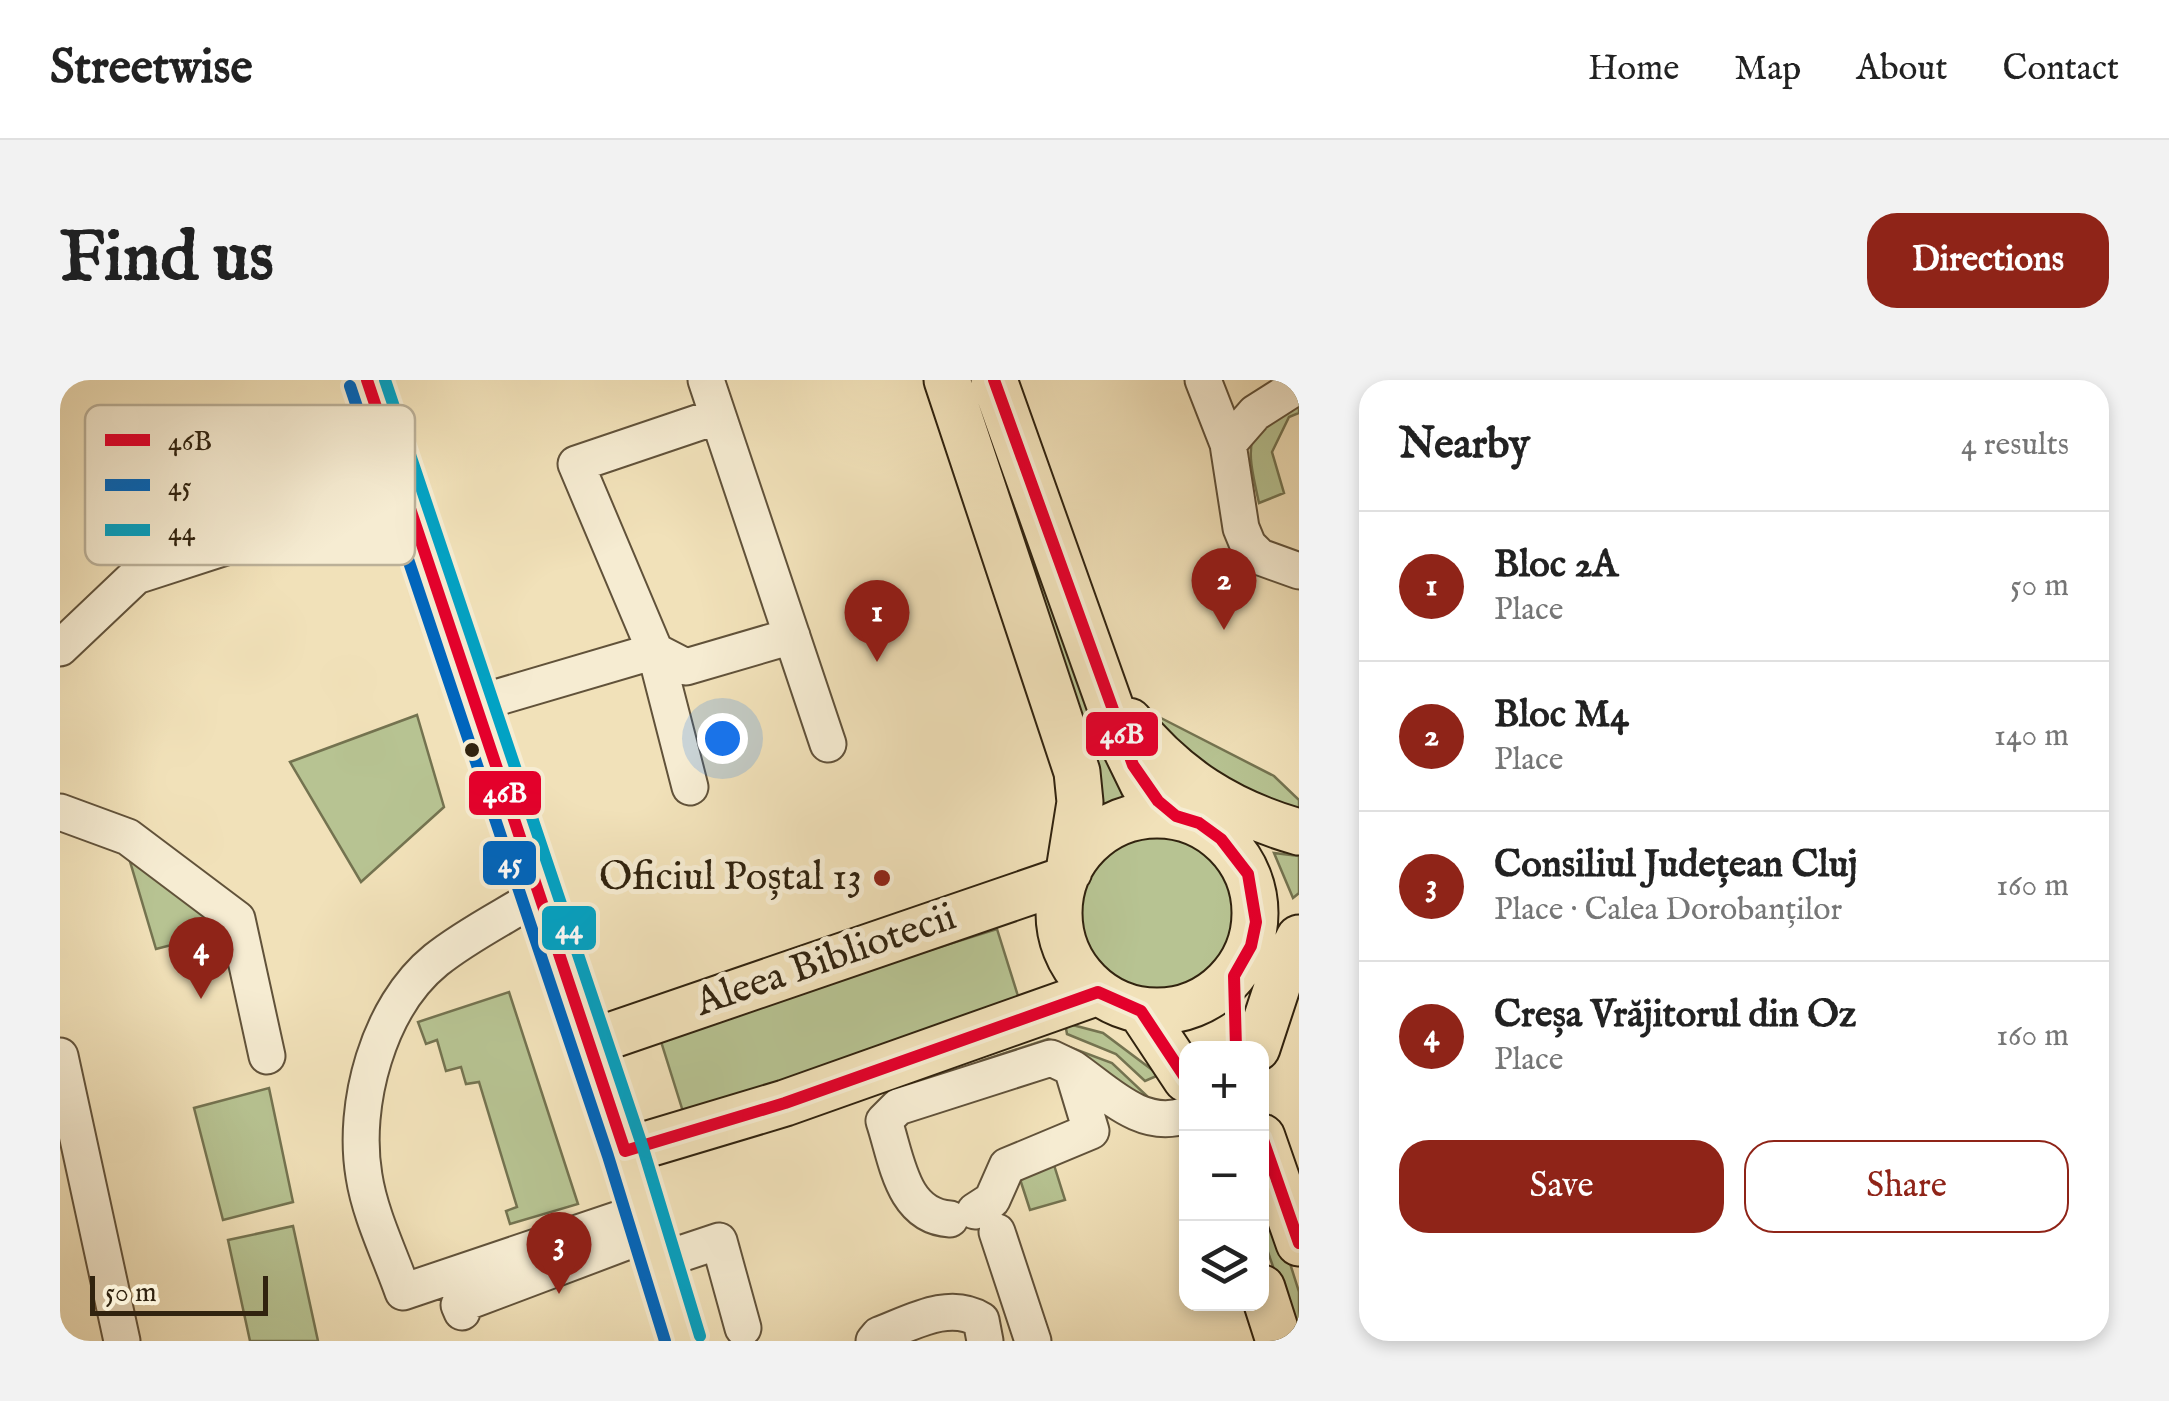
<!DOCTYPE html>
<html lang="en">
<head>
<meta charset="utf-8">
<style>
  :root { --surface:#fff; --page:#f2f2f2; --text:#222; --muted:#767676; --line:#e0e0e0; --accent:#8f2418 }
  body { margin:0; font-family:"IM FELL English",serif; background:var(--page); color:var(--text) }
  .controls { position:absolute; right:30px; bottom:30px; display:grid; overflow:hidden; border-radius:20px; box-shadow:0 5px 15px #0003 }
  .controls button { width:90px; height:90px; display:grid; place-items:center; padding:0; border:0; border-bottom:2px solid var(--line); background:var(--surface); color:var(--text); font:50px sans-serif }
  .scale { position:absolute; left:30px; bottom:25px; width:178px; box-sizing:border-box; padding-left:10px; border:5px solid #31230f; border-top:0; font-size:28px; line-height:35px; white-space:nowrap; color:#31230f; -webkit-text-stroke:8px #f6ecd2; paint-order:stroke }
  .you { position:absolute; left:662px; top:358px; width:35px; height:35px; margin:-25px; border:8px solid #fff; border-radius:50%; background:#1a73e8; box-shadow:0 0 0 15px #1a73e833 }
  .badge { display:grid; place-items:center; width:65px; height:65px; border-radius:50%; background:var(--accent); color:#fff; font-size:32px; font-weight:700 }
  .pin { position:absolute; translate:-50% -82px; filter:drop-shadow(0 2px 5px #0008) }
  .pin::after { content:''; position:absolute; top:52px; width:35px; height:30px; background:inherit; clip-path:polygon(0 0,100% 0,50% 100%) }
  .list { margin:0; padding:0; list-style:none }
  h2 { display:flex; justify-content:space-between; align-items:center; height:130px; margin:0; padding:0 40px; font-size:42px }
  h2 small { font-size:32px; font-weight:400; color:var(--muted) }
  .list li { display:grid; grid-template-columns:65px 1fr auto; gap:30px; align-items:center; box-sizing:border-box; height:150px; padding:0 40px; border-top:2px solid var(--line) }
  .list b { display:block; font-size:38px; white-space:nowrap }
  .list p { margin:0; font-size:32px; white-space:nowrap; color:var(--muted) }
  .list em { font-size:32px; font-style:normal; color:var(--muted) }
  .actions { display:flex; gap:20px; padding:30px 40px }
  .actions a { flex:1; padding:22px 0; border:2px solid var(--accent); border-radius:30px; text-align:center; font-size:35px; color:var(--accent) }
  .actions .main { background:var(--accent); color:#fff }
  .icon { flex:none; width:55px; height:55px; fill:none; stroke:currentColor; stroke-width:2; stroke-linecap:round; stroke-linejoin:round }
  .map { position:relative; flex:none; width:1239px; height:961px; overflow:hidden; border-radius:30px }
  header { display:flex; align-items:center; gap:60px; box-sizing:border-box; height:140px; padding:0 50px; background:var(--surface); border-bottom:2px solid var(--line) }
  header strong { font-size:48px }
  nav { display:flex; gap:55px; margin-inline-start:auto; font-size:35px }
  .intro { display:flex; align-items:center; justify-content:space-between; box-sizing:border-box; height:240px; padding:0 60px }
  h1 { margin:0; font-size:70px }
  .button { padding:25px 45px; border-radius:30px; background:var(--accent); color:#fff; font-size:35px; font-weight:700 }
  main { display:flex; gap:60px; padding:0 60px }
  aside { flex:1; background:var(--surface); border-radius:30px; box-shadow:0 5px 15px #0003 }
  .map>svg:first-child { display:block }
</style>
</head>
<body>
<header>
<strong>Streetwise</strong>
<nav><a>Home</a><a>Map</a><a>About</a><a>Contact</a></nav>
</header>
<div class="intro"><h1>Find us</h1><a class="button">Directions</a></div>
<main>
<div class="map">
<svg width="1239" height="961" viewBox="0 0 1239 961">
  <rect width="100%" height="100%" fill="#f1e1b9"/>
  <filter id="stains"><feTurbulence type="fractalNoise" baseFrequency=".002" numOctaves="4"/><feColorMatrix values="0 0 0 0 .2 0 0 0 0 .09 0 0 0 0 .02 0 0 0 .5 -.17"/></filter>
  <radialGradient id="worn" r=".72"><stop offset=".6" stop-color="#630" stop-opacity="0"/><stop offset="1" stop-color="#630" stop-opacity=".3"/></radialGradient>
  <path fill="#b7c392" stroke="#747350" stroke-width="2.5" d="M 893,0 L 920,0 L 1064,419 L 1037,426 Z
    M 1239,13 L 1239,33 L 1229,37 L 1212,72 L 1224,113 L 1199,123 C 1185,61 1183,49 1239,13 Z
    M 357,335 L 384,427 L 301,502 L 230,382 Z
    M 1099,337 L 1214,396 L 1239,420 L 1239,434 L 1147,397 L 1089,343 Z
    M1021 534a77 77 0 1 1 154 0a77 77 0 1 1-154 0Z
    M 66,468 L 125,510 L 158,553 L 96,569 Z
    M 1214,473 L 1239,476 L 1239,513 L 1233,518 Z
    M 937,549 L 963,632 L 625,738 L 599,655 Z
    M 449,612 L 518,824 L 450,844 L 446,831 L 457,827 L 419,702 L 406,704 L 401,687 L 386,691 L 377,660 L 366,664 L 358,642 Z
    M 1005,643 L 1043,653 L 1099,695 L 1085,701 L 1056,674 L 1007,654 Z
    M 988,659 L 1052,683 L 1086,715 L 1074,718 L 1029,684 L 924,690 L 921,681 Z
    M 209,708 L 233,822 L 163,840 L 134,728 Z
    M 994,785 L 1005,820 L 970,830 L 959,796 Z
    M 1202,794 L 1239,912 L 1239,961 L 1202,855 Z
    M 233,846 L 258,961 L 190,961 L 168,860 Z"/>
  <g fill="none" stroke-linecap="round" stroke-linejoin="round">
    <g stroke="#61523a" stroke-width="39">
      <path id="minor" d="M 646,0 L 768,364
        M 1143,0 L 1168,64 L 1181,148 L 1188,165 L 1200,177 L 1239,191
        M 658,36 L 516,84 L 595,271 L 626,287 L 732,256
        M 1168,64 L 1195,33 L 1239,5
        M 0,268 L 76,196 L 345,109
        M 415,324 L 595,271 L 630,407
        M 0,432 L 68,457 L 177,539 L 207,676
        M 479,515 C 446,536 407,555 376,580 C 318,627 292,725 304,796 C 310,835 330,875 343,912 L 583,831
        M 0,676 L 62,961
        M 1012,688 C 1047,712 1082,751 1126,735
        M 890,839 C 842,836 837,780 824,741 L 838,727 L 991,678 L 1012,688 L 1031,751 L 947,786 L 932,820 L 915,831
        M 937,852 L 973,961
        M 599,881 L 659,861 L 683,948
        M 402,932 L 399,925 L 566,862
        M 814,961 L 819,955 C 851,943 889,920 921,940 L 925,961"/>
    </g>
    <g stroke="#31230f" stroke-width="49">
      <path id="major" d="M 307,0 L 565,771 L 623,961
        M 887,0 L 1017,392 L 1020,422 L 1009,491
        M 934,0 L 1064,365 L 1083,404 L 1116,436
        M 1069,341 C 1115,398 1168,432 1239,452
        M999 533a98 98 0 1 1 196 0a98 98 0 1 1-196 0Z
        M 1081,631 L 1126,699
        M 529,663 L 1004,500
        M 1197,668 L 1222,592 L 1239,558
        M 1202,757 L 1239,863
        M 565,771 L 725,723 L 1038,612
        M 1202,908 L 1219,961"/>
    </g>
    <use href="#minor" stroke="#f6ecd2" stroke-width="35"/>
    <use href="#major" stroke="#f1e1b9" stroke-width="45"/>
    <g stroke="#f6ecd2" stroke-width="20">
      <path id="bus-1" d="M 307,0 L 565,771 L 725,723 L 1038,612 L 1081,631 L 1126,699
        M 934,0 L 1073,385 L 1098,421 L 1116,436 L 1139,443 L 1161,459 L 1188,494 L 1196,542 L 1191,566 L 1174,596 L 1176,668
        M 1202,757 L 1239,863"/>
    </g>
    <g stroke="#f6ecd2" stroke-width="20">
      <path id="bus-2" d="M 290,6 L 548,776 L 605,961"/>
    </g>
    <g stroke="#f6ecd2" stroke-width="20">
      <path id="bus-3" d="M 325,0 L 582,765 L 640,956"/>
    </g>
    <use href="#bus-1" stroke="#e4002b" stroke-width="12"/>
    <use href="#bus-2" stroke="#0065bd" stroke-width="12"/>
    <use href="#bus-3" stroke="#02a2c4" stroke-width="12"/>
  </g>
  <circle fill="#31230f" stroke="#f6ecd2" stroke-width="4" cx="412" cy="370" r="9"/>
  <circle fill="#8f2418" stroke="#f6ecd2" stroke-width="4" cx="822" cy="498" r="10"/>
  <g text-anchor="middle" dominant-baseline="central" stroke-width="10" stroke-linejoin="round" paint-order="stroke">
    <g font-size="40" fill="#31230f" stroke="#f6ecd2" text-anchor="end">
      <text x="802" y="498">Oficiul Poștal 13</text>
    </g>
    <g font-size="40" fill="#31230f" stroke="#f6ecd2">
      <text transform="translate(766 581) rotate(-19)">Aleea Bibliotecii</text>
    </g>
  </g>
  <rect x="25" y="25" width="330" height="160" rx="15" fill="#f6ecd2" stroke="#bbb098" stroke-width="2.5"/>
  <rect x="45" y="54" width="45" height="12" fill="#e4002b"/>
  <rect x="45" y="99" width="45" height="12" fill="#0065bd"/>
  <rect x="45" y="144" width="45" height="12" fill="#02a2c4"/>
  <g font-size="28" fill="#31230f">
    <text x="108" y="70">46B</text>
    <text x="108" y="115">45</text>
    <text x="108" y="160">44</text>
  </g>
  <g stroke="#f6ecd2" stroke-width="4">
    <rect x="1024" y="330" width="76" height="48" rx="10" fill="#e4002b"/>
    <rect x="407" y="389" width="76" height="48" rx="10" fill="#e4002b"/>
    <rect x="421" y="459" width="57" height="48" rx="10" fill="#0065bd"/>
    <rect x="480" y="524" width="58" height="48" rx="10" fill="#02a2c4"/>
  </g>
  <g font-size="28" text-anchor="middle" font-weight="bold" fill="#fff">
    <text x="1062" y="363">46B</text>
    <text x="445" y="422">46B</text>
    <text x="450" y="492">45</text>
    <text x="509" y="558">44</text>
  </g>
  <rect width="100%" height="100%" filter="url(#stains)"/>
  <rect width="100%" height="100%" fill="url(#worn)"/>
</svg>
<div class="controls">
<button>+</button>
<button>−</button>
<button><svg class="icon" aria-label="layers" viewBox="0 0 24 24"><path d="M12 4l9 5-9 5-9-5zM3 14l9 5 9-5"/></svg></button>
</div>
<div class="scale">50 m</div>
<div class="you"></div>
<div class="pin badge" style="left:817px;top:282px">1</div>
<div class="pin badge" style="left:1164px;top:250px">2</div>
<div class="pin badge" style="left:499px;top:914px">3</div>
<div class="pin badge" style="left:141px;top:619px">4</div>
</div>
<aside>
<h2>Nearby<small>4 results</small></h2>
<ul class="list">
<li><span class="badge">1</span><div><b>Bloc 2A</b><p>Place</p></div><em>50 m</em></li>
<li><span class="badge">2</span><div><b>Bloc M4</b><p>Place</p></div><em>140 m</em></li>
<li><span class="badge">3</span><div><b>Consiliul Județean Cluj</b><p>Place · Calea Dorobanților</p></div><em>160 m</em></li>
<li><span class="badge">4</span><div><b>Creșa Vrăjitorul din Oz</b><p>Place</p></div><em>160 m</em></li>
</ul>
<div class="actions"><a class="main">Save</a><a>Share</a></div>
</aside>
</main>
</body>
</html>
